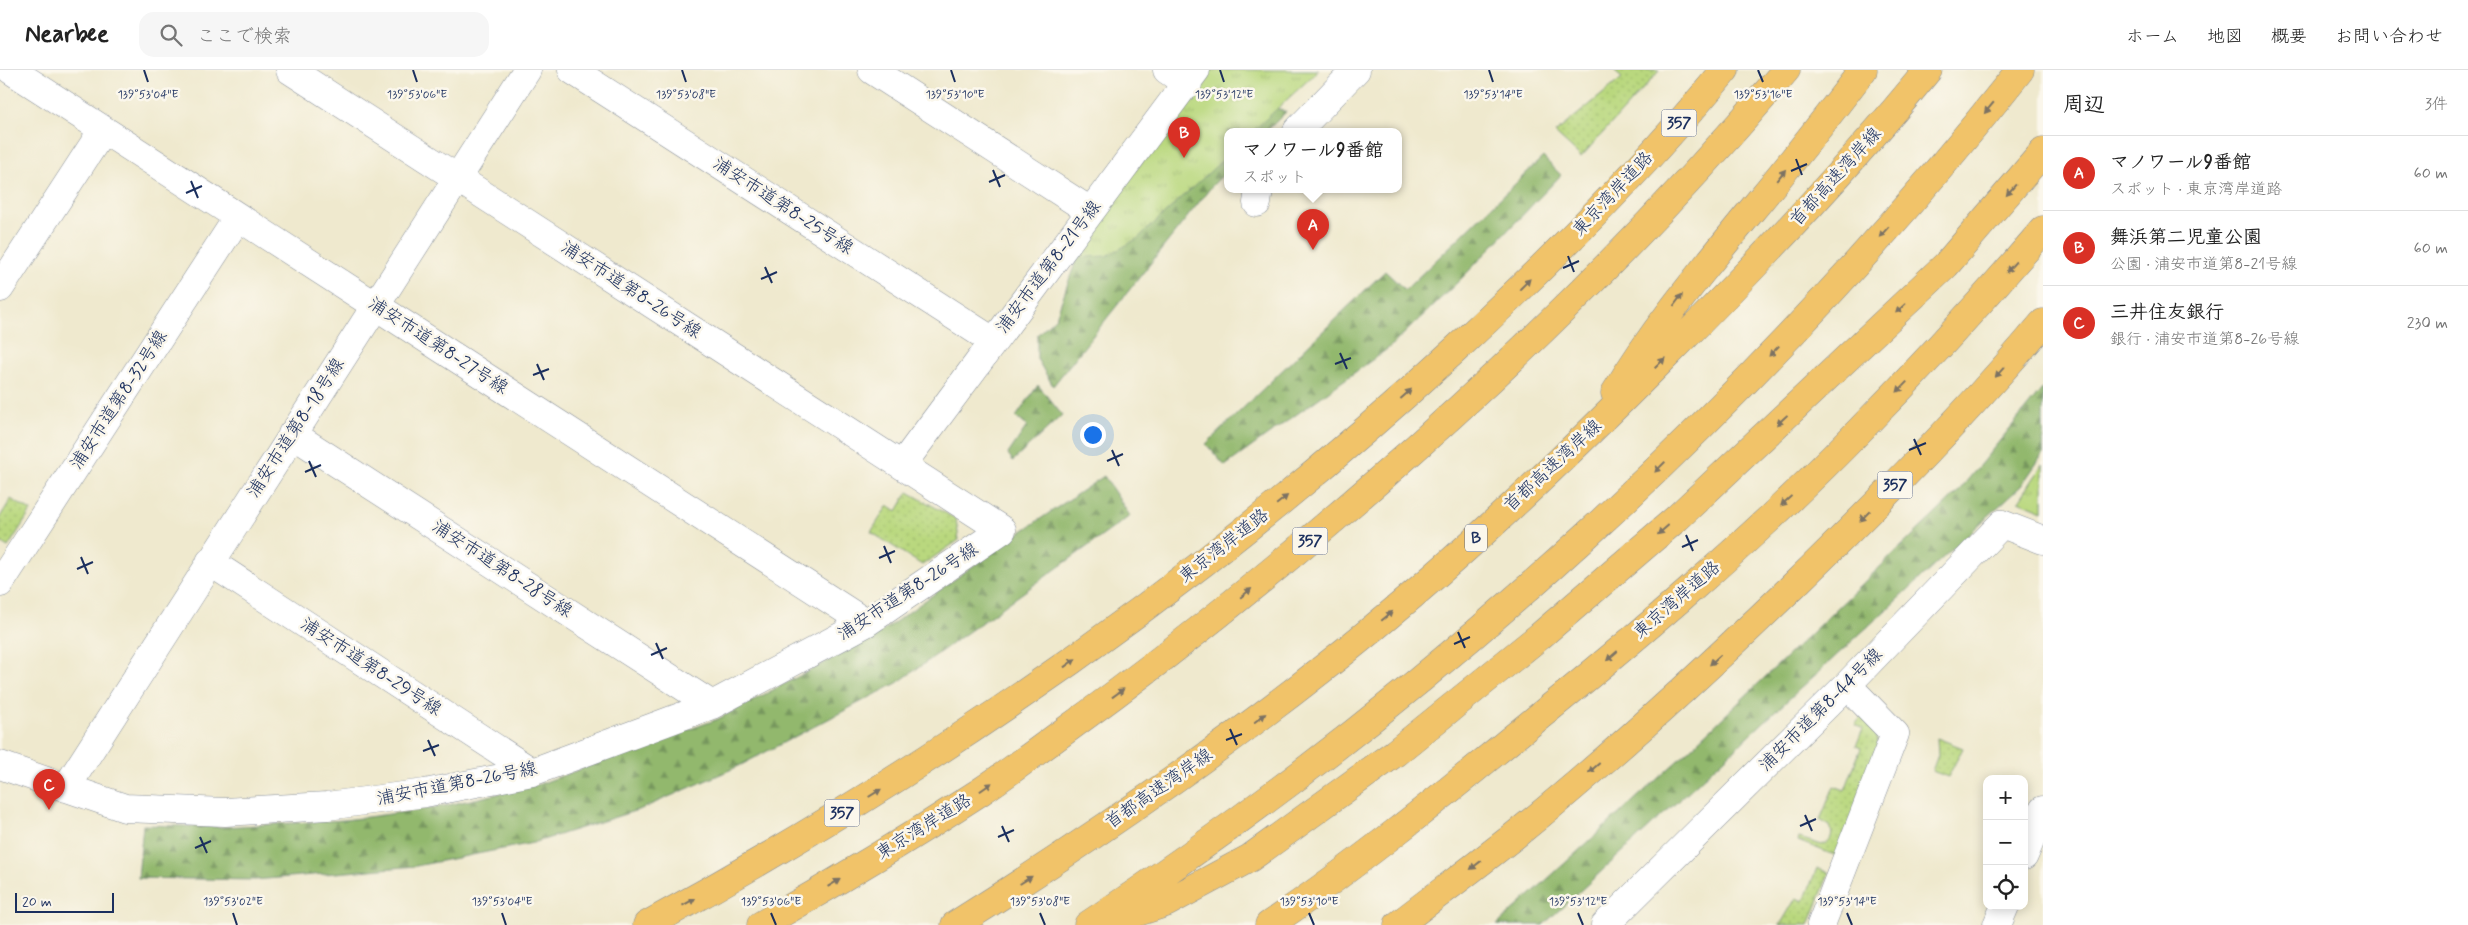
<!DOCTYPE html>
<html lang="ja">
<head>
<meta charset="utf-8">
<style>
  :root { --surface:#fff; --page:#f6f6f6; --text:#222; --muted:#767676; --line:#e0e0e0; --accent:#d93025 }
  body { margin:0; font-family:Mynerve,"Klee One",sans-serif; background:var(--page); color:var(--text) }
  .controls { position:absolute; right:15px; bottom:15px; display:grid; overflow:hidden; border-radius:10px; box-shadow:0 2px 12px #0003 }
  .controls button { width:45px; height:45px; display:grid; place-items:center; padding:0; border:0; border-bottom:1px solid var(--line); background:var(--surface); color:var(--text); font:25px sans-serif }
  .scale { position:absolute; left:15px; bottom:12px; width:99px; box-sizing:border-box; padding-left:5px; border:2px solid #1b2f5e; border-top:0; font-size:14px; line-height:18px; white-space:nowrap; color:#1b2f5e; -webkit-text-stroke:4px #fbf7ec; paint-order:stroke }
  .you { position:absolute; left:1092px; top:364px; width:18px; height:18px; margin:-12px; border:4px solid #fff; border-radius:50%; background:#1a73e8; box-shadow:0 0 0 8px #1a73e833 }
  .badge { display:grid; place-items:center; width:32px; height:32px; border-radius:50%; background:var(--accent); color:#fff; font-size:16px; font-weight:700 }
  .pin { position:absolute; translate:-50% -41px; filter:drop-shadow(0 1px 2px #0008) }
  .pin::after { content:''; position:absolute; top:26px; width:18px; height:15px; background:inherit; clip-path:polygon(0 0,100% 0,50% 100%) }
  .popup { position:absolute; left:1224px; top:58px; width:178px; height:65px; box-sizing:border-box; display:grid; place-content:center; border-radius:10px; background:var(--surface); filter:drop-shadow(0 1px 4px #0005); font-size:16px; white-space:nowrap; color:var(--muted) }
  .popup b { font-size:19px; color:var(--text) }
  .popup::after { content:''; position:absolute; left:50%; top:100%; margin-left:-10px; border:10px solid transparent; border-top-color:var(--surface) }
  .list { margin:0; padding:0; list-style:none }
  h2 { display:flex; justify-content:space-between; align-items:center; height:65px; margin:0; padding:0 20px; font-size:21px }
  h2 small { font-size:16px; font-weight:400; color:var(--muted) }
  .list li { display:grid; grid-template-columns:32px 1fr auto; gap:15px; align-items:center; box-sizing:border-box; height:75px; padding:0 20px; border-top:1px solid var(--line) }
  .list b { display:block; font-size:19px; white-space:nowrap }
  .list p { margin:0; font-size:16px; white-space:nowrap; color:var(--muted) }
  .list em { font-size:16px; font-style:normal; color:var(--muted) }
  .icon { flex:none; width:28px; height:28px; fill:none; stroke:currentColor; stroke-width:2; stroke-linecap:round; stroke-linejoin:round }
  .map { position:relative; flex:none; width:2043px; height:855px; overflow:hidden }
  header { display:flex; align-items:center; gap:30px; box-sizing:border-box; height:70px; padding:0 25px; background:var(--surface); border-bottom:1px solid var(--line) }
  header strong { font-size:24px }
  nav { display:flex; gap:28px; margin-inline-start:auto; font-size:18px }
  .search { width:350px; height:45px; background:var(--page); display:flex; align-items:center; gap:12px; box-sizing:border-box; padding:0 18px; border-radius:15px; color:var(--muted); font-size:19px }
  main { display:flex }
  aside { flex:1; background:var(--surface) }
  .map>svg:first-child { display:block }
</style>
</head>
<body>
<header>
<strong>Nearbee</strong>
<div class="search"><svg class="icon" aria-label="search" viewBox="0 0 24 24"><circle cx="10" cy="10" r="6"/><path d="M15 15l6 6"/></svg>ここで検索</div>
<nav><a>ホーム</a><a>地図</a><a>概要</a><a>お問い合わせ</a></nav>
</header>
<main>
<div class="map">
<svg width="2043" height="855" viewBox="0 0 2043 855">
  <defs>
    <pattern id="grass-dots" width="8" height="8" patternUnits="userSpaceOnUse" patternTransform="scale(1.25)"><rect width="8" height="8" fill="#b9d87e"/><path d="M2 2h.1M6 6h.1" fill="none" stroke="#9eba6f" stroke-width="1.8" stroke-linecap="round"/></pattern>
    <pattern id="forest-firs" width="22" height="20" patternUnits="userSpaceOnUse" patternTransform="scale(1.25)"><rect width="22" height="20" fill="#92b86d"/><path d="M5 1l3.5 6h-7zM16 11l3.5 6h-7z" fill="#76965d"/></pattern>
    <pattern id="park-tufts" width="24" height="20" patternUnits="userSpaceOnUse" patternTransform="scale(1.25)"><rect width="24" height="20" fill="#b9d87e"/><path d="M3 7l-1-3M5 7V3M7 7l1-3M15 17l-1-3M17 17v-4M19 17l1-3" fill="none" stroke="#9eba6f"/></pattern>
  </defs>
  <rect width="100%" height="100%" fill="#fbf7ec"/>
  <filter id="ink" filterUnits="userSpaceOnUse"><feTurbulence type="fractalNoise" baseFrequency=".02" numOctaves="2"/><feDisplacementMap in="SourceGraphic" scale="10" xChannelSelector="R" yChannelSelector="G"/><feConvolveMatrix kernelMatrix="1 2 1 2 8 2 1 2 1" color-interpolation-filters="sRGB"/></filter>
  <filter id="wash" filterUnits="userSpaceOnUse"><feTurbulence type="fractalNoise" baseFrequency=".0096" numOctaves="4" result="noise"/><feDisplacementMap in="SourceGraphic" scale="20" xChannelSelector="R" yChannelSelector="G"/><feGaussianBlur stdDeviation="1.12" result="paint"/><feColorMatrix in="noise" values="0 0 0 0 0 0 0 0 0 0 0 0 0 0 0 0 0 1.4 0 .05"/><feComposite in="paint" operator="in"/></filter>
  <g filter="url(#wash)">
    <rect width="100%" height="100%" fill="#efe9ce"/>
    <path fill="url(#grass-dots)" stroke="#6a846e" d="M 1616,0 L 1660,0 L 1581,87 L 1555,63 L 1622,8 L 1615,2 Z
      M 908,422 L 956,449 L 959,470 L 922,495 L 871,462 L 888,435 L 897,441 Z
      M 11,429 L 31,441 L 8,477 L 0,472 L 0,447 Z
      M 1862,646 L 1876,661 L 1878,675 L 1837,786 L 1798,771 L 1799,768 L 1822,775 C 1831,771 1834,765 1830,756 L 1820,750 L 1834,716 L 1845,720 L 1861,678 L 1856,676 L 1863,659 L 1855,655 Z
      M 1937,668 L 1963,678 L 1948,707 L 1932,701 L 1938,685 Z
      M 1817,798 L 1829,803 L 1809,855 L 1780,855 L 1796,828 L 1804,831 Z"/>
    <path fill="url(#forest-firs)" stroke="#567466" d="M 1213,0 L 1270,36 L 1286,42 L 1267,61 L 1228,61 L 1228,100 L 1212,116 L 1053,316 L 1037,289 L 1037,265 L 1056,247 L 1080,179 Z
      M 1543,87 L 1561,105 L 1462,208 L 1390,277 L 1225,396 L 1206,374 L 1385,201 L 1405,220 Z
      M 1038,315 L 1062,345 L 1013,391 L 1008,384 L 1027,356 L 1016,347 Z
      M 2043,318 L 2043,384 L 2021,416 L 1543,855 L 1497,855 L 1687,682 L 1956,424 Z
      M 1104,406 L 1130,446 L 897,613 L 739,696 L 641,739 L 533,773 L 416,796 L 255,810 L 138,808 L 143,755 L 223,757 L 345,750 L 435,738 L 537,715 L 718,649 L 877,565 L 1012,468 Z"/>
    <path fill="url(#park-tufts)" stroke="#6a846e" d="M 1212,0 L 1319,0 L 1253,61 L 1228,61 L 1228,85 L 1137,169 L 1107,186 L 1068,188 Z
      M 2043,394 L 2043,441 L 2019,431 Z"/>
  </g>
  <g filter="url(#ink)">
    <g fill="none" stroke-linecap="round" stroke-linejoin="round">
      <g stroke="#858c96" stroke-width="29">
        <path id="minor" d="M 11,0 L 866,553
          M 572,0 L 993,271
          M 872,0 L 1090,141
          M 1167,0 L 1188,14
          M 1297,61 L 1356,0
          M 1257,133 L 1259,119
          M 0,218 L 103,60
          M 292,364 L 712,635
          M 902,395 L 1196,0
          M 210,492 L 532,702
          M 0,513 L 238,147
          M 0,695 L 125,738 L 225,742 L 327,736 L 425,723 L 532,702 L 712,635 L 866,553 L 1002,460 L 290,0
          M 66,718 L 527,0
          M 2024,786 L 2043,740
          M 1605,855 L 1847,615 L 2002,454 L 2043,470
          M 1821,855 L 1895,664 L 1847,615
          M 1997,855 L 2005,836"/>
      </g>
      <g stroke="#858c96" stroke-width="29">
        <path id="highway" d="M 1615,323 C 1655,257 1699,205 1747,146 C 1787,98 1825,50 1863,0
          M 1110,851 L 1166,833 L 1250,788 L 1395,683 L 1540,566 L 1677,448 L 1946,195 L 2043,82
          M 647,855 C 939,696 1210,506 1455,280 C 1550,192 1642,100 1725,0
          M 761,855 C 835,813 908,769 980,722 C 1008,703 1035,683 1062,663 C 1172,584 1276,500 1378,411 C 1524,284 1661,148 1786,0
          M 955,855 C 1082,775 1207,690 1325,597 C 1445,503 1556,397 1663,289 C 1755,197 1845,102 1928,0
          M 1088,855 C 1441,621 1757,332 2020,0
          M 1269,855 C 1354,797 1435,732 1514,667 C 1633,571 1752,471 1859,361 C 1923,296 1984,229 2043,160
          M 1398,855 C 1437,825 1476,796 1514,766 C 1611,688 1703,603 1792,517 C 1879,433 1965,346 2043,253"/>
      </g>
      <use href="#minor" stroke="#fff" stroke-width="28"/>
      <use href="#highway" stroke="#f1c369" stroke-width="28"/>
    </g>
    <defs><path id="oneway-solid" d="M-6-.8H1V-3.2L6.5 0L1 3.2V.8H-6Z" transform="scale(1.25)"/></defs>
    <g fill="#7b7263">
      <use href="#oneway-solid" transform="translate(1989 38) rotate(130)"/>
      <use href="#oneway-solid" transform="translate(1781 105) rotate(-51)"/>
      <use href="#oneway-solid" transform="translate(2011 120) rotate(131)"/>
      <use href="#oneway-solid" transform="translate(1884 162) rotate(131)"/>
      <use href="#oneway-solid" transform="translate(2011 197) rotate(131)"/>
      <use href="#oneway-solid" transform="translate(1525 214) rotate(-45)"/>
      <use href="#oneway-solid" transform="translate(1678 230) rotate(-53)"/>
      <use href="#oneway-solid" transform="translate(1901 238) rotate(137)"/>
      <use href="#oneway-solid" transform="translate(1774 281) rotate(134)"/>
      <use href="#oneway-solid" transform="translate(1660 293) rotate(-45)"/>
      <use href="#oneway-solid" transform="translate(2000 302) rotate(132)"/>
      <use href="#oneway-solid" transform="translate(1902 317) rotate(134)"/>
      <use href="#oneway-solid" transform="translate(1406 324) rotate(-42)"/>
      <use href="#oneway-solid" transform="translate(1782 350) rotate(137)"/>
      <use href="#oneway-solid" transform="translate(1660 397) rotate(135)"/>
      <use href="#oneway-solid" transform="translate(1282 430) rotate(-39)"/>
      <use href="#oneway-solid" transform="translate(1786 431) rotate(137)"/>
      <use href="#oneway-solid" transform="translate(1865 446) rotate(134)"/>
      <use href="#oneway-solid" transform="translate(1663 460) rotate(139)"/>
      <use href="#oneway-solid" transform="translate(1246 523) rotate(-39)"/>
      <use href="#oneway-solid" transform="translate(1387 546) rotate(-40)"/>
      <use href="#oneway-solid" transform="translate(1612 586) rotate(139)"/>
      <use href="#oneway-solid" transform="translate(1715 590) rotate(137)"/>
      <use href="#oneway-solid" transform="translate(1070 593) rotate(-36)"/>
      <use href="#oneway-solid" transform="translate(1118 623) rotate(-36)"/>
      <use href="#oneway-solid" transform="translate(1260 648) rotate(-37)"/>
      <use href="#oneway-solid" transform="translate(1594 698) rotate(139)"/>
      <use href="#oneway-solid" transform="translate(986 717) rotate(-35)"/>
      <use href="#oneway-solid" transform="translate(875 723) rotate(-32)"/>
      <use href="#oneway-solid" transform="translate(1476 795) rotate(142)"/>
      <use href="#oneway-solid" transform="translate(1026 810) rotate(-32)"/>
      <use href="#oneway-solid" transform="translate(834 813) rotate(-31)"/>
      <use href="#oneway-solid" transform="translate(689 832) rotate(-29)"/>
    </g>
  </g>
  <path fill="none" stroke="#1b2f5e" stroke-width="2" d="M 144,0 L 148,12M 413,0 L 417,12M 682,0 L 686,12M 951,0 L 955,12M 1220,0 L 1224,12M 1489,0 L 1493,12M 1758,0 L 1763,12M 1796,89 L 1802,105M 993,100 L 1000,117M 1791,101 L 1807,94M 191,111 L 198,128M 989,112 L 1005,105M 186,123 L 202,116M 1568,186 L 1574,202M 765,197 L 772,213M 1563,198 L 1579,191M 761,209 L 777,202M 1340,283 L 1347,299M 537,294 L 544,310M 1335,294 L 1351,288M 533,305 L 549,299M 1914,369 L 1921,385M 1112,380 L 1119,396M 1909,380 L 1926,373M 309,391 L 316,407M 1107,391 L 1123,384M 305,402 L 321,395M 1686,465 L 1693,481M 884,476 L 891,493M 1682,477 L 1698,470M 81,487 L 88,504M 879,488 L 895,481M 77,499 L 93,492M 1458,562 L 1465,578M 656,573 L 663,589M 1454,574 L 1470,567M 651,585 L 667,578M 1230,659 L 1237,675M 428,670 L 435,686M 1226,670 L 1242,664M 423,681 L 439,675M 1805,745 L 1812,761M 1002,756 L 1009,772M 1800,756 L 1816,749M 200,767 L 207,783M 998,767 L 1014,760M 195,778 L 211,771M 233,843 L 237,855M 502,843 L 506,855M 771,843 L 776,855M 1040,843 L 1045,855M 1309,843 L 1314,855M 1578,843 L 1583,855M 1847,843 L 1852,855"/>
  <g text-anchor="middle" dominant-baseline="central" stroke-width="5" stroke-linejoin="round" paint-order="stroke">
    <g fill="#fbf7ec" stroke="#5e6b89" stroke-width="1">
      <rect x="1661.5" y="39.5" width="35" height="27" rx="4"/>
      <rect x="1877.5" y="401.5" width="35" height="27" rx="4"/>
      <rect x="1465" y="454.5" width="22" height="27" rx="4"/>
      <rect x="1292.5" y="457.5" width="35" height="27" rx="4"/>
      <rect x="824.5" y="729.5" width="35" height="27" rx="4"/>
    </g>
    <g font-size="16" font-weight="bold" fill="#1b2f5e">
      <text x="1679" y="53">357</text>
      <text x="1895" y="415">357</text>
      <text x="1476" y="468">B</text>
      <text x="1310" y="471">357</text>
      <text x="842" y="743">357</text>
    </g>
    <g font-size="18" fill="#1b2f5e" stroke="#fbf7ec">
      <text transform="translate(1836 107) rotate(-48)">首都高速湾岸線</text>
      <text transform="translate(1613 124) rotate(-47)">東京湾岸道路</text>
      <text transform="translate(783 136) rotate(33)">浦安市道第8-25号線</text>
      <text transform="translate(1049 197) rotate(-53)">浦安市道第8-21号線</text>
      <text transform="translate(631 220) rotate(33)">浦安市道第8-26号線</text>
      <text transform="translate(438 276) rotate(33)">浦安市道第8-27号線</text>
      <text transform="translate(119 330) rotate(-57)">浦安市道第8-32号線</text>
      <text transform="translate(296 358) rotate(-57)">浦安市道第8-18号線</text>
      <text transform="translate(1553 396) rotate(-43)">首都高速湾岸線</text>
      <text transform="translate(1224 476) rotate(-38)">東京湾岸道路</text>
      <text transform="translate(502 499) rotate(33)">浦安市道第8-28号線</text>
      <text transform="translate(908 522) rotate(-33)">浦安市道第8-26号線</text>
      <text transform="translate(1677 530) rotate(-41)">東京湾岸道路</text>
      <text transform="translate(371 597) rotate(33)">浦安市道第8-29号線</text>
      <text transform="translate(1821 640) rotate(-45)">浦安市道第8-44号線</text>
      <text transform="translate(457 714) rotate(-11)">浦安市道第8-26号線</text>
      <text transform="translate(1159 719) rotate(-35)">首都高速湾岸線</text>
      <text transform="translate(924 757) rotate(-32)">東京湾岸道路</text>
    </g>
  </g>
  <g font-size="12" text-anchor="middle" fill="#1b2f5e" stroke="#fbf7ec" stroke-width="5" stroke-linejoin="round" paint-order="stroke">
    <text x="148" y="28">139°53'04"E</text>
    <text x="417" y="28">139°53'06"E</text>
    <text x="686" y="28">139°53'08"E</text>
    <text x="955" y="28">139°53'10"E</text>
    <text x="1224" y="28">139°53'12"E</text>
    <text x="1493" y="28">139°53'14"E</text>
    <text x="1763" y="28">139°53'16"E</text>
    <text x="233" y="835">139°53'02"E</text>
    <text x="502" y="835">139°53'04"E</text>
    <text x="771" y="835">139°53'06"E</text>
    <text x="1040" y="835">139°53'08"E</text>
    <text x="1309" y="835">139°53'10"E</text>
    <text x="1578" y="835">139°53'12"E</text>
    <text x="1847" y="835">139°53'14"E</text>
  </g>
</svg>
<div class="controls">
<button>+</button>
<button>−</button>
<button><svg class="icon" aria-label="locate" viewBox="0 0 24 24"><circle cx="12" cy="12" r="6"/><path d="M12 2v4M12 18v4M2 12h4M18 12h4"/></svg></button>
</div>
<div class="scale">20 m</div>
<div class="you"></div>
<div class="pin badge" style="left:1313px;top:180px">A</div>
<div class="popup"><b>マノワール9番館</b>スポット</div>
<div class="pin badge" style="left:1184px;top:88px">B</div>
<div class="pin badge" style="left:49px;top:740px">C</div>
</div>
<aside>
<h2>周辺<small>3件</small></h2>
<ul class="list">
<li><span class="badge">A</span><div><b>マノワール9番館</b><p>スポット · 東京湾岸道路</p></div><em>60 m</em></li>
<li><span class="badge">B</span><div><b>舞浜第二児童公園</b><p>公園 · 浦安市道第8-21号線</p></div><em>60 m</em></li>
<li><span class="badge">C</span><div><b>三井住友銀行</b><p>銀行 · 浦安市道第8-26号線</p></div><em>230 m</em></li>
</ul>
</aside>
</main>
</body>
</html>
